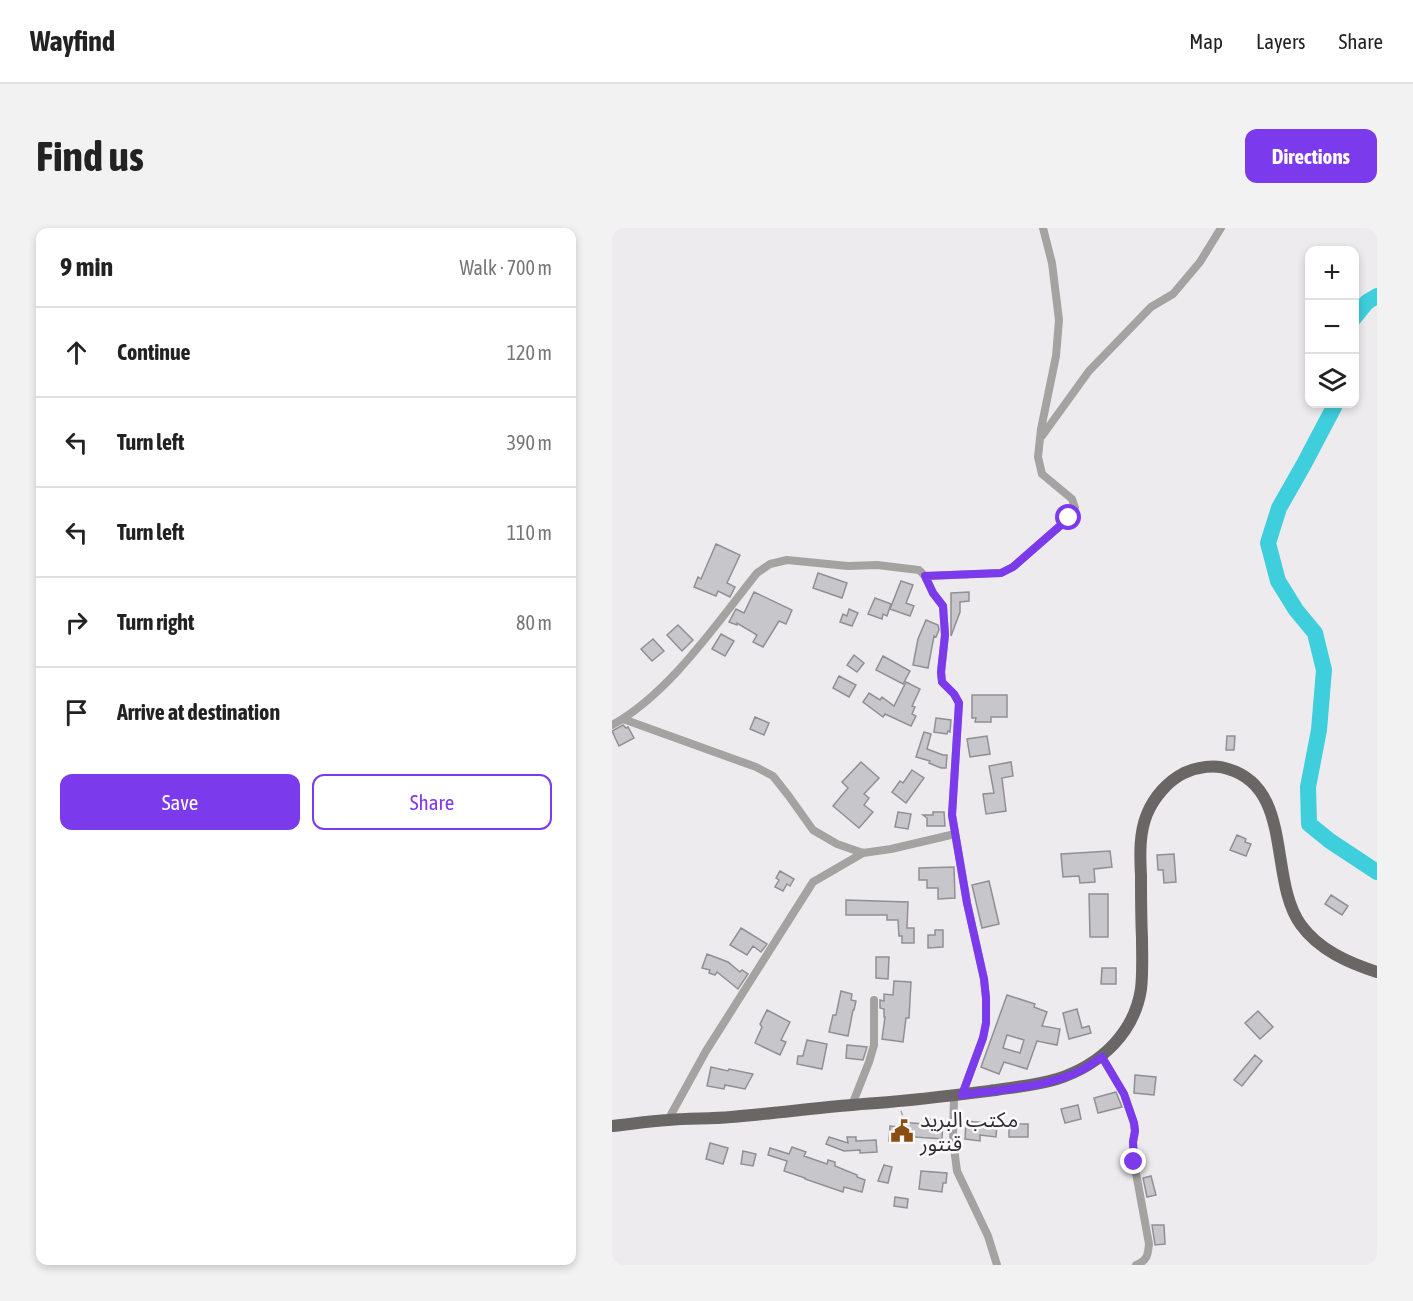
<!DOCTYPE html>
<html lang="en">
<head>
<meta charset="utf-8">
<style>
  :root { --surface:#fff; --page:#f2f2f2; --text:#222; --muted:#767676; --line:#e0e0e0; --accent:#7c3aed }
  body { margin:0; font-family:"Asap Condensed","Noto Sans Arabic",sans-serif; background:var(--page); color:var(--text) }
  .controls { position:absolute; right:18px; top:18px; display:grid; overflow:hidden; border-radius:12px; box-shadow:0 3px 9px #0003 }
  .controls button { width:54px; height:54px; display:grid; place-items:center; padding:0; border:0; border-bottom:2px solid var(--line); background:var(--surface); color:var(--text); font:30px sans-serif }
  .stop { position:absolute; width:18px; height:18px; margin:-14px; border:4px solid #7c3aed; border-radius:50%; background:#fff }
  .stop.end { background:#7c3aed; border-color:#fff; box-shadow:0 2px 6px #0008 }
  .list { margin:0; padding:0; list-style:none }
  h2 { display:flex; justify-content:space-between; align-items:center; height:78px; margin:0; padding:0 24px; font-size:26px }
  h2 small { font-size:20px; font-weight:400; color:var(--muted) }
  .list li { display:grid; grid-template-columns:39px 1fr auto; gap:18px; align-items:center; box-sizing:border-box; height:90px; padding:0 24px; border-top:2px solid var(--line) }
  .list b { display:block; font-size:22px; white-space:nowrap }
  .list em { font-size:20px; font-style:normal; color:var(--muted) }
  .actions { display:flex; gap:12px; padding:18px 24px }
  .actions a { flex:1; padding:14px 0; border:2px solid var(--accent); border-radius:12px; text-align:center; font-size:21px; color:var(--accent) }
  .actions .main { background:var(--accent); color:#fff }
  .icon { flex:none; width:33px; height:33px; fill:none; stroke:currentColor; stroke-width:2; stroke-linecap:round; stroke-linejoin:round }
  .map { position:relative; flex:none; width:765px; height:1037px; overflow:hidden; border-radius:12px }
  header { display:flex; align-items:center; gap:36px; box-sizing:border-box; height:84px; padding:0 30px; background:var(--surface); border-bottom:2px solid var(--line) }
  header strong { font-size:28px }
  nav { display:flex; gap:33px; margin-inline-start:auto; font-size:21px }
  .intro { display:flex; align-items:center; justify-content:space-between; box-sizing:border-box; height:144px; padding:0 36px }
  h1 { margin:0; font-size:42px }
  .button { padding:15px 27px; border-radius:12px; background:var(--accent); color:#fff; font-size:21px; font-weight:700 }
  main { display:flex; gap:36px; padding:0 36px }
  aside { flex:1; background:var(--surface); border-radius:12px; box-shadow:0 3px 9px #0003 }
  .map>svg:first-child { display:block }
</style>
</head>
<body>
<header>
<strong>Wayfind</strong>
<nav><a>Map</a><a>Layers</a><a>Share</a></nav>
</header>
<div class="intro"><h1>Find us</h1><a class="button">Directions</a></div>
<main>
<aside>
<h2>9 min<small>Walk · 700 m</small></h2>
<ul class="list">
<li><svg class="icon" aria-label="ahead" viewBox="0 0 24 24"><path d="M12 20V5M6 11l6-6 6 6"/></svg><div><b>Continue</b></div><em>120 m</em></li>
<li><svg class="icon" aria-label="left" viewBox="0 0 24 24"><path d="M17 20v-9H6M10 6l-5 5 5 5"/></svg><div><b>Turn left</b></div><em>390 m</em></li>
<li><svg class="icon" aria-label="left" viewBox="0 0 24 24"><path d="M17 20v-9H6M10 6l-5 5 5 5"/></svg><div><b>Turn left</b></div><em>110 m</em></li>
<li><svg class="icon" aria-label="right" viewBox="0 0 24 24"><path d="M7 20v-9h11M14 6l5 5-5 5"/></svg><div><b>Turn right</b></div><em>80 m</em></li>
<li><svg class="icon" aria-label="arrive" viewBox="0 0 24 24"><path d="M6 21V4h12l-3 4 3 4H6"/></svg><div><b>Arrive at destination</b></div></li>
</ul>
<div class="actions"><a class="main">Save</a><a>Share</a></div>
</aside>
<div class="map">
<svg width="765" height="1037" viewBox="0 0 765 1037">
  <rect width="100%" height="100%" fill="#eeebef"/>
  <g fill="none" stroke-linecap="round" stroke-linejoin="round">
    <path stroke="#3ecedc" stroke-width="16" d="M 742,90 L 755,74 L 765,68
      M 722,176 L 722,179 L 692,236 L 667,280 L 656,315 L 666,353 L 684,382 L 703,405 L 712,442 L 707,502 L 696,559 L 697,596 L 718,613 L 765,644"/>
  </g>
  <path fill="#c7c7cb" stroke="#909093" stroke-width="1.5" fill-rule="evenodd" d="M 104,316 L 128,327 L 115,355 L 123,359 L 118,369 L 106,363 L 104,368 L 82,359 L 86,349 L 89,351 Z
    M 206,345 L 235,355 L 230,370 L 201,360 Z
    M 289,353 L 301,357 L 294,375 L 302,378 L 298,388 L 278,381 Z
    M 142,364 L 180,382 L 174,396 L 167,393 L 151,419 L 141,414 L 145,407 L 125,395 L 125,397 L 117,394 L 124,381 L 132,385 Z
    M 357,364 L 357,373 L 348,374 L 348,384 L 339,408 L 339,365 Z
    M 263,370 L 279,376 L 275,388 L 271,386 L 270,391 L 256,386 Z
    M 237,381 L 246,385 L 240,398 L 228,394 L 231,386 L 235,388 Z
    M 314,392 L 326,397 L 327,402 L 324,409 L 322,408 L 316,440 L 301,437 L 306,411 Z
    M 66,397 L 81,412 L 70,423 L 55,407 Z
    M 109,406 L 122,413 L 113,428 L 100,421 Z
    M 41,411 L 52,423 L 40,433 L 29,421 Z
    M 242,427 L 252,435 L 245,444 L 235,437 Z
    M 271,428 L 298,443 L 291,456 L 264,442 Z
    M 227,448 L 244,457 L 237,469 L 221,460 Z
    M 294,454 L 308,461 L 300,478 L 303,479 L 300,486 L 304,488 L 299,498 L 273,486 L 271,489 L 251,474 L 257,465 L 268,472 L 270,469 L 282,478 Z
    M 360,467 L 395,467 L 395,489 L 379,489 L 379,494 L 363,494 L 364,490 L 360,490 Z
    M 143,489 L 157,495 L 152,507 L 138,501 Z
    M 324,490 L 339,492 L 338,504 L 336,503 L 335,506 L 322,504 Z
    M 11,497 L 14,500 L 16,499 L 22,510 L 7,518 L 0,503 Z
    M 312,504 L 319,506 L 315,521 L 331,527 L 335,527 L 334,540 L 329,540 L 317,535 L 318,533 L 304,529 Z
    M 375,508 L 378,526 L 358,529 L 355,511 Z
    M 615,508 L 623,508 L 622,522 L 614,522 Z
    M 249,534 L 267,550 L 252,566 L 257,570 L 252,577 L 261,584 L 247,600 L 221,578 L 236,560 L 230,554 Z
    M 399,534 L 401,548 L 390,550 L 394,583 L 374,586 L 371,566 L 382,565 L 377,538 Z
    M 300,542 L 312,550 L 294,575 L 280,564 L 288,553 L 291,555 Z
    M 286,584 L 299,586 L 296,601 L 283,599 Z
    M 321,584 L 332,584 L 333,598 L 315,598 L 315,590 L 311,587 L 321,587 Z
    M 625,607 L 634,611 L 633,614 L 639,616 L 634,628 L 618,622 Z
    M 498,623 L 500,639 L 482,641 L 483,654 L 468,655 L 467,648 L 451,649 L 449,626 Z
    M 562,626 L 564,654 L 552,655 L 551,642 L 546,642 L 545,627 Z
    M 342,639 L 343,670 L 326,671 L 326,660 L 315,660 L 315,652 L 307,652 L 307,640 Z
    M 168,643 L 182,651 L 178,658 L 175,656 L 171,663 L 163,659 L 167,652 L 164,650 Z
    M 377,653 L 387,696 L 370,700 L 360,657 Z
    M 477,666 L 496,666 L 496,709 L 478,709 Z
    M 719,667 L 736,678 L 730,687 L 713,676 Z
    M 234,672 L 296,674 L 295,700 L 302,700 L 302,715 L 290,715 L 290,708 L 287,708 L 286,692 L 275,692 L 275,687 L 234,687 Z
    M 129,700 L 155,716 L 149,724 L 141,718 L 135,727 L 118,717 Z
    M 323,702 L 331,702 L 331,719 L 316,720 L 316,707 L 323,707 Z
    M 95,726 L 116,734 L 128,744 L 130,742 L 136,746 L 126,761 L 105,744 L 103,747 L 97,745 L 98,742 L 90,740 Z
    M 264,729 L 277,729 L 276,751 L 264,750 Z
    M 490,740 L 504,740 L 504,756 L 489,756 Z
    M 282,753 L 299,754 L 297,790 L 294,790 L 291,814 L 270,811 L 273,789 L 272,789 L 272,781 L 268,780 L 268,772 L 272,773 L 272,766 L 281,767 Z
    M 229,763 L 240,766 L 239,772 L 244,773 L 242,782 L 241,782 L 236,808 L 217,804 L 221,787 L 224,787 Z
    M 395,767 L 423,776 L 422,779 L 435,784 L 430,798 L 448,801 L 445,817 L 425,813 L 415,841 L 392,834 L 387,846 L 369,839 ZM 395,807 L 412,812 L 408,825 L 391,820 Z
    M 465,781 L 470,800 L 477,798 L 479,805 L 457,811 L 451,785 Z
    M 155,782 L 178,794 L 169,812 L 174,814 L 168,827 L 143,815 L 150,799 L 148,796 Z
    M 646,783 L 661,799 L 648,811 L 633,795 Z
    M 195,812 L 215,816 L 210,841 L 185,836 L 186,828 L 191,828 Z
    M 235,817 L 255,819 L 251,832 L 234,830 Z
    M 643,827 L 650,833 L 630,858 L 622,852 Z
    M 99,839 L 116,843 L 117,841 L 141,846 L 133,861 L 113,857 L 112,861 L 95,858 Z
    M 523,847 L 544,849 L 542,867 L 522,865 Z
    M 504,864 L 510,879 L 486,885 L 482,870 Z
    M 466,877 L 469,891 L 453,895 L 449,881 Z
    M 314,891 L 331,892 L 330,911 L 289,908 L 288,913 L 277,913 L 278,898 L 287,899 L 288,894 L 313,896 Z
    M 354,893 L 385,896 L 384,909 L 368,907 L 368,913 L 353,911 Z
    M 397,896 L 416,896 L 416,909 L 397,909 Z
    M 217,909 L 236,915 L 235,909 L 244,909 L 244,913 L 264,912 L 265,924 L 248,925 L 248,922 L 232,923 L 214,916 Z
    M 98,915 L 116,920 L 111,936 L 94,931 Z
    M 180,919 L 194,924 L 192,928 L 215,936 L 216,932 L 223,934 L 223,938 L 245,947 L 245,949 L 253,952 L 250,964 L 232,959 L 231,964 L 193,951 L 193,950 L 172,943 L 175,933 L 156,927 L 158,920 L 177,926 Z
    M 131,923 L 144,926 L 141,938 L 129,936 Z
    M 272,937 L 280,939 L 276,955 L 266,953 Z
    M 309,943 L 335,945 L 334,955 L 331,955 L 330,964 L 307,961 Z
    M 539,948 L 544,967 L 535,969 L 531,950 Z
    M 283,969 L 296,971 L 295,980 L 282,978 Z
    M 540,997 L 552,997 L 553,1016 L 543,1017 Z"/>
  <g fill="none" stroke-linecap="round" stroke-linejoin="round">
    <path stroke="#a5a3a6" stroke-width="1.5" stroke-dasharray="4.5 3" stroke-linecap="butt" d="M 289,883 L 290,886 L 297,894"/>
    <path stroke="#a5a3a2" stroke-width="8" d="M 430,208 L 477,143 L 539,79 L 561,66 L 588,34 L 609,0
      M 313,348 L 321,365 L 331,378 L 333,407 L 329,444 L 330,454 L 342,466 L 347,475 L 340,587 L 355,675 L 372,751 L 374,770 L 374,795 L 371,810 L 350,867
      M 11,491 L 144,539 L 161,548 L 176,567 L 201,602 L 225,616 L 251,625 L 279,621 L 343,606
      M 0,497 C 57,466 105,395 145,345 L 158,336 L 175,332 L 236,338 L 265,337 L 307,342 L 313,348 L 389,345 L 401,339 L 457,290 L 463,280 L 460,271 L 430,246 L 426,229 L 429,201 L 444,128 L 447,92 L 440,35 L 431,0
      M 490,829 L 512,866 L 522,895 L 523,903 L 521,914 L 522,934 L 537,1016 C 536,1027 535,1033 524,1037
      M 342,868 L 341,912 L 345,943 L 376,1008 L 385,1037
      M 240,877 L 257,834 L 262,817 L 262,772
      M 56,892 L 94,823 L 201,654 L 251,625"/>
    <path stroke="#696665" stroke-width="12" d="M 0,898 C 19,896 38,893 56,892 C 77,890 98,891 119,889 C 168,885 216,878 265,875 C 305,872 344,867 384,862 C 404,859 425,857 445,851 C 467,844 486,833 502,816 C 516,801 526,781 529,761 C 531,744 530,727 530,710 C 529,689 529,668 529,648 C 528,628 527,605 535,586 C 542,569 556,553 572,545 C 585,539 603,536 616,541 C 682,560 656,652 689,697 C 707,722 737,735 765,744"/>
  </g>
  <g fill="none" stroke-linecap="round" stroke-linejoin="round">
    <path stroke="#7c3aed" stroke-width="8" d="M 457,290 L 401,339 L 389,345 L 313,348 L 321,365 L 331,378 L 333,407 L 329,444 L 330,454 L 342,466 L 347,475 L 340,587 L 355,675 L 372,751 L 374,770 L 374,795 L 371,810 L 350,867 C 389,861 434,860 470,842 C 477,838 484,833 490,829 L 512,866 L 522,895 L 523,903 L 521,914 L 522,934"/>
  </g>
  <defs>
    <g id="civic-bare" transform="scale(1.8)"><path d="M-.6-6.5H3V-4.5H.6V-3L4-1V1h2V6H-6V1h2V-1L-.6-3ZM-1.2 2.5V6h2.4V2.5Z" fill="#8b4d10" stroke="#fcf9fc" stroke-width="2.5" paint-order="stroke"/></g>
  </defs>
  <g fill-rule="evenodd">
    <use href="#civic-bare" x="290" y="903"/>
  </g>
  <g text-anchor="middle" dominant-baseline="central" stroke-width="5" stroke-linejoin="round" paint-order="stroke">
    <g font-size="21" fill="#2e2d2e" stroke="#fcf9fc" text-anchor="start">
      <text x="308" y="891">مكتب البريد<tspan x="308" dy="24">قنتور</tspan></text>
    </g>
  </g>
</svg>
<div class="controls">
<button>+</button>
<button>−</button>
<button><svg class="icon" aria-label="layers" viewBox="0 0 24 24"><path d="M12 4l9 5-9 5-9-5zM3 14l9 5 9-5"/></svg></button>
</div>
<div class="stop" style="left:457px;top:290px"></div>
<div class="stop end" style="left:522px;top:934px"></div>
</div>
</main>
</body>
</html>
